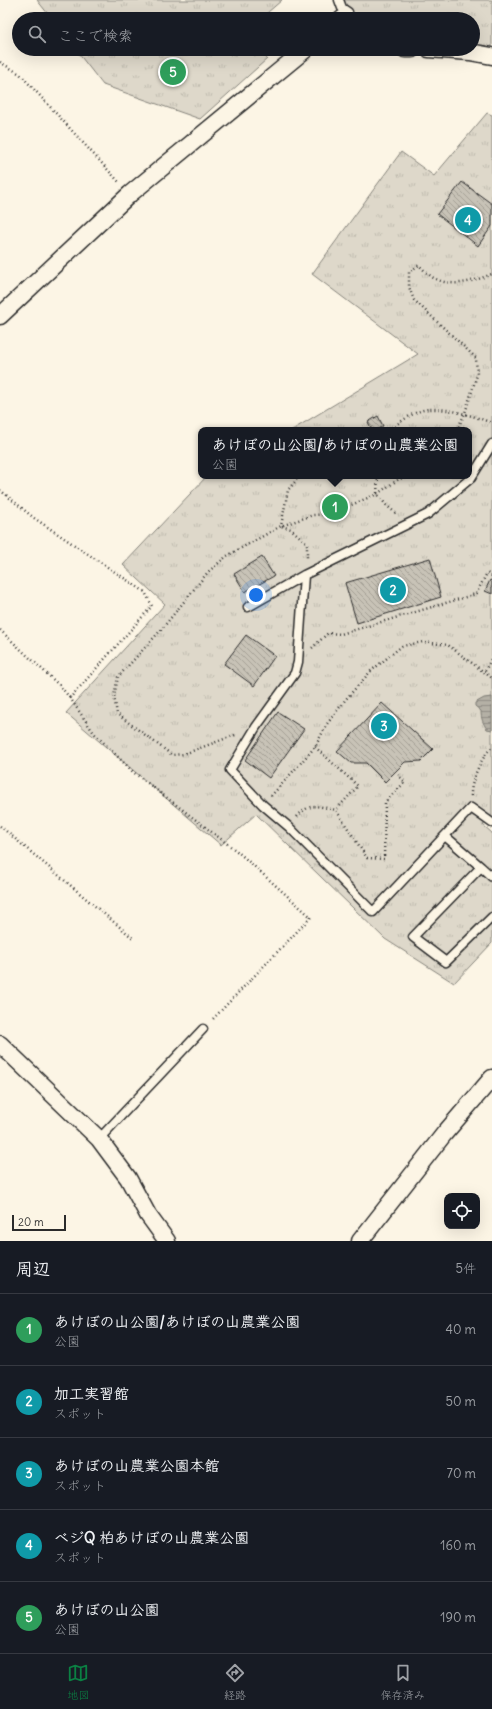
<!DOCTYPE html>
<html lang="ja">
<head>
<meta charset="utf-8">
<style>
  :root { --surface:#171b24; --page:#242831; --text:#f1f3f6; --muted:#9ea1a6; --line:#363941; --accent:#0b8043 }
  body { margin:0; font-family:Delius,"Klee One",sans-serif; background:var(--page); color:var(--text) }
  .controls { position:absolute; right:12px; bottom:12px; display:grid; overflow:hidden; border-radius:8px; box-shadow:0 4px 16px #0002 }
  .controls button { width:36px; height:36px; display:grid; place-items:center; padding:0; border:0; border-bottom:1px solid var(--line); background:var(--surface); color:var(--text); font:20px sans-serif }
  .scale { position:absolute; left:12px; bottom:10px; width:54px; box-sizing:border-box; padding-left:4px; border:2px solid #2b2b2b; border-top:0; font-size:11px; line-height:14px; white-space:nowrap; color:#2b2b2b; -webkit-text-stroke:3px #fcf5e5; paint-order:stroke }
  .you { position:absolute; left:256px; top:595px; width:14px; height:14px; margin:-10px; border:3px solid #fff; border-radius:50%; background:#1a73e8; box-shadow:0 0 0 6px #1a73e833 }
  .badge { display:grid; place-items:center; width:26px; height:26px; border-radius:50%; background:var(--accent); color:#fff; font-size:13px; font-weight:700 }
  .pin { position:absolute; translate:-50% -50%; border:2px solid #fff; box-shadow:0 1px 4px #0006 }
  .popup { position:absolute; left:198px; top:427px; width:274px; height:52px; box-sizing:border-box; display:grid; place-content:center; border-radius:8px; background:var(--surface); filter:drop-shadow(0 1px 3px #0005); font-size:13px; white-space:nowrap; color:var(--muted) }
  .popup b { font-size:15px; color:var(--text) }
  .popup::after { content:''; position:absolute; left:50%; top:100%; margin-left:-8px; border:8px solid transparent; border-top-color:var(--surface) }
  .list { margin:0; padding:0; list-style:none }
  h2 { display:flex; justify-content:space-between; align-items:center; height:52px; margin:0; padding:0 16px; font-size:17px }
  h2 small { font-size:13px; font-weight:400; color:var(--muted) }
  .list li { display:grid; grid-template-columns:26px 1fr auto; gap:12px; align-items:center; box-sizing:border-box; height:72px; padding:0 16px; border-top:1px solid var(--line) }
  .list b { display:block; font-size:15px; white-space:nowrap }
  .list p { margin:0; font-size:13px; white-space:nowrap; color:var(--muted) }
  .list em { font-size:13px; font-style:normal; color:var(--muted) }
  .icon { flex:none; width:22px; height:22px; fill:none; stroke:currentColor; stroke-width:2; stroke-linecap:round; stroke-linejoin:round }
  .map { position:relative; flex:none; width:492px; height:1241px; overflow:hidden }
  .search { position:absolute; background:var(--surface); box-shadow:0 4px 16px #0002; left:12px; right:12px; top:12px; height:44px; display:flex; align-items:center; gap:10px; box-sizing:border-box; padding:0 14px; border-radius:22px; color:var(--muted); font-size:15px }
  .sheet { height:412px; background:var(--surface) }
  nav { display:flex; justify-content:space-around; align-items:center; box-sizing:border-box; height:56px; border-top:1px solid var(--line); background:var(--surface); font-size:11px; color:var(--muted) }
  nav a { display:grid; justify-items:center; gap:2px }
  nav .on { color:var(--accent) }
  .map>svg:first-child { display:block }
</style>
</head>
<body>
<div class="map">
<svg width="492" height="1241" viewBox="0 0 492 1241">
  <defs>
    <pattern id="park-tufts" width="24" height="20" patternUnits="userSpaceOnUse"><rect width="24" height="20" fill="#ded8ca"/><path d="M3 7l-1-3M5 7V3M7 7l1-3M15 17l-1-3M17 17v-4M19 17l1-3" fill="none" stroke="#bfbaae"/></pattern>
    <pattern id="water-rules" width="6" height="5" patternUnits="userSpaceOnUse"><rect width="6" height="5" fill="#b4b0a5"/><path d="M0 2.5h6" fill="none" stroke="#938f87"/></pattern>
    <pattern id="building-back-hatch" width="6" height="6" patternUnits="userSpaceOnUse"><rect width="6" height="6" fill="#c8c3b7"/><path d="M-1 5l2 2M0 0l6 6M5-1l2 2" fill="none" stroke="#a39f95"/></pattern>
  </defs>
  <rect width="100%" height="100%" fill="#fcf5e5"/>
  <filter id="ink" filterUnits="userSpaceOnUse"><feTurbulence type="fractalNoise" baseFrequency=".025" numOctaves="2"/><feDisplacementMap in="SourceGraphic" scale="8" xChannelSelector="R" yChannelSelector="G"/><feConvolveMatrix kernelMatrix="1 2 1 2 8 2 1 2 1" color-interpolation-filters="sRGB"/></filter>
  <g filter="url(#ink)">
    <path fill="url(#park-tufts)" stroke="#84827a" d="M 37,0 L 282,0 L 260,19 L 52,19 Z
      M 340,0 L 492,0 L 492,50 L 473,48 L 473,19 L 357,19 Z
      M 75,49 L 260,49 L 267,59 L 200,119 L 103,85 Z
      M 487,113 L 492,115 L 492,819 L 483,825 L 492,833 L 492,943 L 454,983 L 385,939 L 256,814 L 221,845 L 66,713 L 165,604 L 123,565 L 207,476 L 469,476 L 469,430 L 292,430 L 418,354 L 312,274 L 401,152 L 434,176 Z"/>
    <path fill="url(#water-rules)" stroke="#7d7b74" d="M 492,697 L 492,730 L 487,729 C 483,723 481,719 481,711 L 475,706 L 475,703 L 484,698 Z"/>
    <path fill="url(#building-back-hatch)" stroke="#2b2b2b" d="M 462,182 L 492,204 L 492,226 L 478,246 L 437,214 Z
      M 378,416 L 383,426 L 376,430 L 372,430 L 368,422 Z
      M 262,557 L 274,576 L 245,592 L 234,574 Z
      M 430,558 L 441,597 L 357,623 L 345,583 Z
      M 490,580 L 492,581 L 492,594 L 485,591 Z
      M 246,635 L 275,656 L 254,686 L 224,664 Z
      M 382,703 L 433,749 L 421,761 L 405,762 L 385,782 L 366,763 L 351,763 L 337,751 Z
      M 278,712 L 304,729 L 269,778 L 245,760 Z"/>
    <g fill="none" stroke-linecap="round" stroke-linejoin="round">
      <g stroke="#2b2b2b" stroke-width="11">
        <path id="service" d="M 339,0 L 342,8 L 348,12 L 344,17
          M 304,575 L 298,662 L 295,673 L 256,727 L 230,770 L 263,805 L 289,827 L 373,912 L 471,808 L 492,823
          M 248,607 L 304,575 L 428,514 L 471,478 L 492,444
          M 445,836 L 481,867
          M 492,877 L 481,867 L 413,937 L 446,962 L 492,917
          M 99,1139 L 203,1029"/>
      </g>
      <g stroke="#2b2b2b" stroke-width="19">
        <path id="minor" d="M 342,19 L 344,18 L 345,19
          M 405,49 L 412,49
          M 429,49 L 470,52 L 492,56
          M 0,316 L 130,194 L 306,49
          M 0,1044 L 99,1139 L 128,1178 L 148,1215 L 167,1241
          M 360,1241 L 444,1134 L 492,1078"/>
      </g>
      <path stroke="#2b2b2b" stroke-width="2.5" stroke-dasharray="1 3" stroke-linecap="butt" d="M 0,62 L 20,74 L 119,182
        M 388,430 C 398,424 409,415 420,411 C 438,404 474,416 492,423
        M 457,430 L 465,413 L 477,375 L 476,358 L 414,300 L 409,287 L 409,272 L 419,265 C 424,270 430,277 436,279 C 456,288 473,281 492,274
        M 300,476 L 288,490 L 281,526 L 291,529 L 307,543 L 307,559
        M 378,476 L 377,494 L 387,506 L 398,515
        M 0,490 L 34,518 L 145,592 L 152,606 L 70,698 L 94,733 L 133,772 L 238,852 L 311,917 L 211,1021
        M 0,630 L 60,686 L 70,698
        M 312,648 L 328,633 L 341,634 L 476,594 L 487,573 L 492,576
        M 485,671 L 492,657
        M 235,735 L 184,754 L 172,755 L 117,714 L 114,696 L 118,677 L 161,630 L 208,572 L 227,556 L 281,526 L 313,515 L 330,514 L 377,494 L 399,479 L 413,476
        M 315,747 L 358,786 L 336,810
        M 271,796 L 315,747 L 327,724 L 346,699 L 371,671 L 402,646 L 423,642 L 448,645 L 492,678
        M 471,796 C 470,782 482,756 492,747
        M 297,817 C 310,802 317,806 336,810 L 367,858 L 384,859 L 385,802 L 405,782 L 398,775
        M 0,826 L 134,939"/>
      <use href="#service" stroke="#fcf5e5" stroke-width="8"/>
      <use href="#minor" stroke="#fcf5e5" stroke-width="16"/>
    </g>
  </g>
</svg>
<div class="controls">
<button><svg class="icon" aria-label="locate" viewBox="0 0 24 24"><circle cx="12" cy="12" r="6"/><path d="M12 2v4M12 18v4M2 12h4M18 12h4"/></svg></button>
</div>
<div class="scale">20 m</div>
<div class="you"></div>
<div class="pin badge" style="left:335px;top:507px;background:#2e9e5b">1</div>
<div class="popup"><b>あけぼの山公園/あけぼの山農業公園</b>公園</div>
<div class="pin badge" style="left:393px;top:590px;background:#0f9aa8">2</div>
<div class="pin badge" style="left:384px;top:726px;background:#0f9aa8">3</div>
<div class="pin badge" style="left:468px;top:220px;background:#0f9aa8">4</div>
<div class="pin badge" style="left:173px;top:72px;background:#2e9e5b">5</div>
<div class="search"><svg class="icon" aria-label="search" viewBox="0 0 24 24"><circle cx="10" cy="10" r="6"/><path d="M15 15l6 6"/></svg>ここで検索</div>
</div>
<section class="sheet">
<h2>周辺<small>5件</small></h2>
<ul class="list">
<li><span class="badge" style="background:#2e9e5b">1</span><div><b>あけぼの山公園/あけぼの山農業公園</b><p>公園</p></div><em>40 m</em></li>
<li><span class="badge" style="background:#0f9aa8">2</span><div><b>加工実習館</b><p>スポット</p></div><em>50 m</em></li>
<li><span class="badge" style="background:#0f9aa8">3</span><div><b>あけぼの山農業公園本館</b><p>スポット</p></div><em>70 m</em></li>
<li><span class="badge" style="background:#0f9aa8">4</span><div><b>ベジQ 柏あけぼの山農業公園</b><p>スポット</p></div><em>160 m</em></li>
<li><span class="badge" style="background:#2e9e5b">5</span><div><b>あけぼの山公園</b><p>公園</p></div><em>190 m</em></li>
</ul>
</section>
<nav>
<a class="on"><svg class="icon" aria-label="map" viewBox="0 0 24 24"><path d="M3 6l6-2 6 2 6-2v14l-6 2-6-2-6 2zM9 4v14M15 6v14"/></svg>地図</a>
<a><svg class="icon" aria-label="directions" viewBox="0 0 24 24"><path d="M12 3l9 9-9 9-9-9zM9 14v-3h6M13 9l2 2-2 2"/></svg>経路</a>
<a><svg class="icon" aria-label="saved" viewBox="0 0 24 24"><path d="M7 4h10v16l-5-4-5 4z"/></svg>保存済み</a>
</nav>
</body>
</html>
